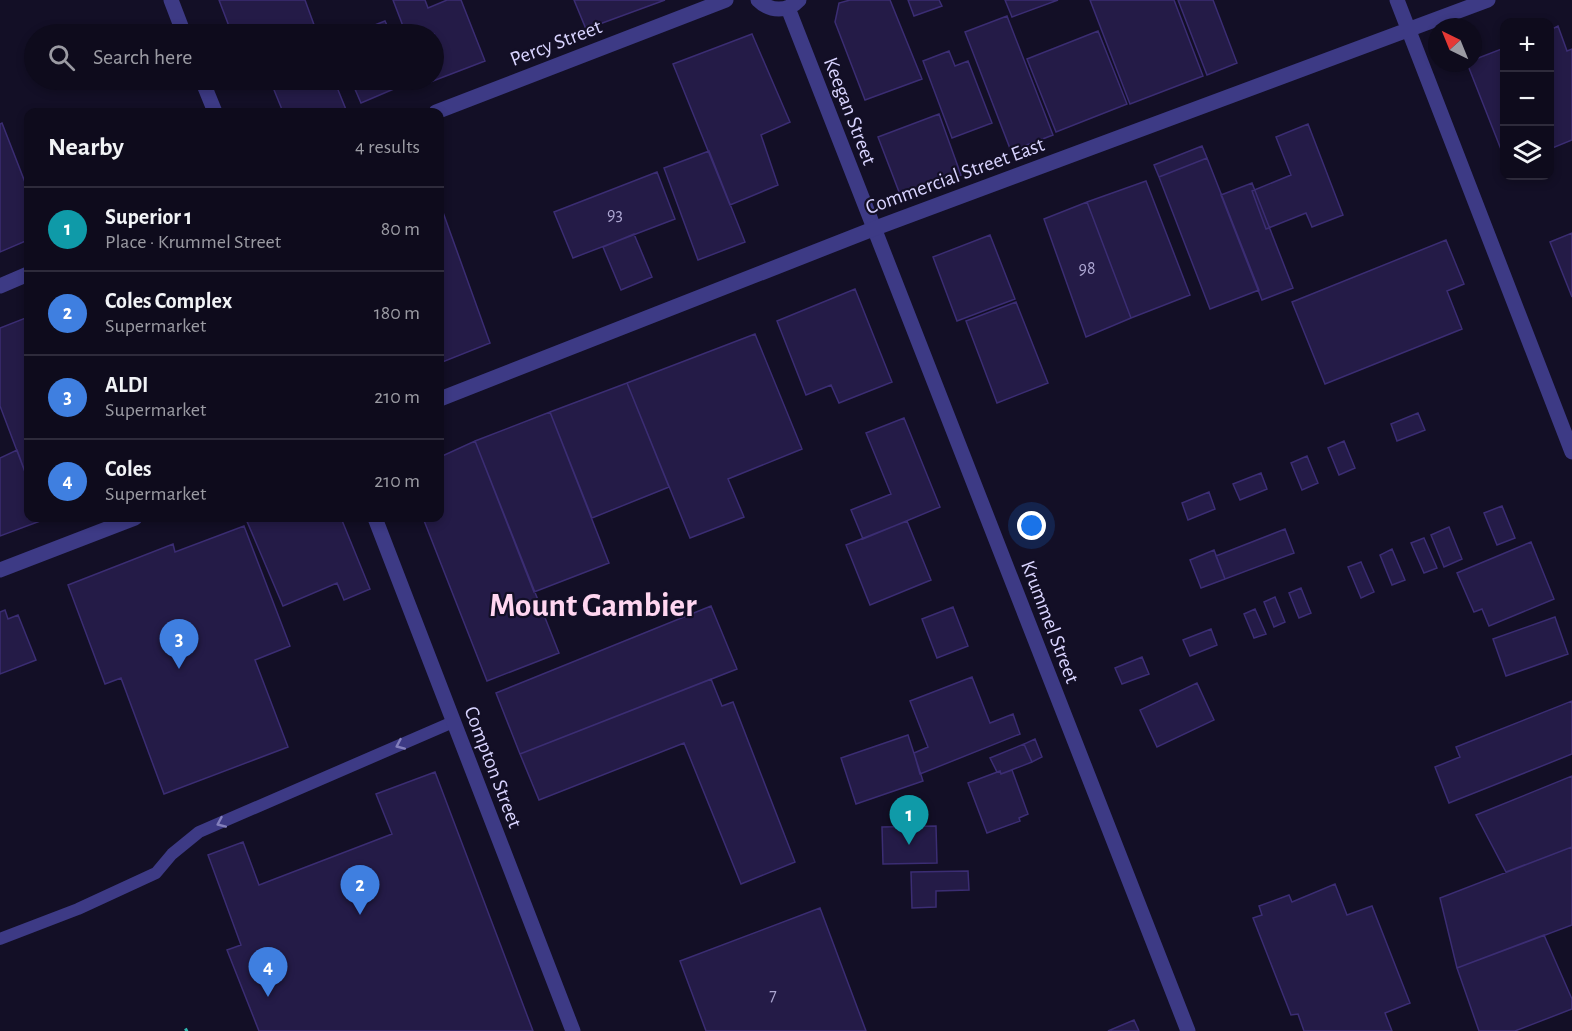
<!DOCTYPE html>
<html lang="en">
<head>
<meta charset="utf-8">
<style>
  :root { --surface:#0e0b1c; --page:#171425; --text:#f1f3f6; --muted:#9b9ba3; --line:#2e2b3b; --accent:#00e5ff }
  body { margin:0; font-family:"Alegreya Sans",sans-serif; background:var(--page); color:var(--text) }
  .controls { position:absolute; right:18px; top:18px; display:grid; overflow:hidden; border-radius:12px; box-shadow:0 3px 9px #0003 }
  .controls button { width:54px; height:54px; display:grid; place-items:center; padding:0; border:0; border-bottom:2px solid var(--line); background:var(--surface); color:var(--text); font:30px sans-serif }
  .compass { position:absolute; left:1428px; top:18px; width:54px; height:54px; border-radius:50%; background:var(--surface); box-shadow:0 3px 9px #0003; rotate:317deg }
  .you { position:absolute; left:1032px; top:526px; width:21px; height:21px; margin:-15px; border:4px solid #fff; border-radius:50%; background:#1a73e8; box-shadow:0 0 0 9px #1a73e833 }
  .badge { display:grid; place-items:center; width:39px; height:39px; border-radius:50%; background:var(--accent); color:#fff; font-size:20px; font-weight:700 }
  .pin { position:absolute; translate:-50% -50px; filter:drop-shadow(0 2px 3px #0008) }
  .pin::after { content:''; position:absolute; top:32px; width:21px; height:18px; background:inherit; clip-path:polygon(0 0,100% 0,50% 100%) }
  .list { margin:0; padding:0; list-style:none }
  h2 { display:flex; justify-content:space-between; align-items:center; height:78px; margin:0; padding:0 24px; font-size:26px }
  h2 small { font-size:20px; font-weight:400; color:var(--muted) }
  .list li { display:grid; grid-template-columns:39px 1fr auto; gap:18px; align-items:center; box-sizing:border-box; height:84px; padding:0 24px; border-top:2px solid var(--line) }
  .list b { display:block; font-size:22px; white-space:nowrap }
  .list p { margin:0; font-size:20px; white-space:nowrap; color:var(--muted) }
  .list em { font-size:20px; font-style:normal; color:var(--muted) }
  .icon { flex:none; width:33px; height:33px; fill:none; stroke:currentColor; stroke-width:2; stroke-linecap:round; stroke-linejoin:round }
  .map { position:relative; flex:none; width:1572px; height:1031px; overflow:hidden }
  .search { position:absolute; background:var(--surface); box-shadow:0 3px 9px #0003; left:24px; top:24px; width:420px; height:66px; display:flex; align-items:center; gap:15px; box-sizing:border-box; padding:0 21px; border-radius:33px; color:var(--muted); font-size:22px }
  .panel { position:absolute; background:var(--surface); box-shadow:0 3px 9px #0003; left:24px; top:108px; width:420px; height:414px; border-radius:12px }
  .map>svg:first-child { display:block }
</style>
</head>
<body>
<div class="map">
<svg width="1572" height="1031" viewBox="0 0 1572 1031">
  <rect width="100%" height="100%" fill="#130f26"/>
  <path fill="#241b47" stroke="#3b2d73" stroke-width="1.5" d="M 219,0 L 305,0 L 317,33 L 232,34 Z
    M 393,0 L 425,0 L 428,8 L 447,0 L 461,0 L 485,61 L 425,84 L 423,80 L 434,80 L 434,34 L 406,34 Z
    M 574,0 L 665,0 L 586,29 Z
    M 850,0 L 890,0 L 922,79 L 865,100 L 835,22 L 839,3 Z
    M 908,0 L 939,0 L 942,6 L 914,16 Z
    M 1005,0 L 1058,0 L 1012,17 Z
    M 1090,0 L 1174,0 L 1203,76 L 1130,104 Z
    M 1178,0 L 1213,0 L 1237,63 L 1207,75 Z
    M 1007,16 L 1053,135 L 1011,151 L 965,32 Z
    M 385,21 L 391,34 L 352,34 Z
    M 1558,26 L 1567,51 L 1572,49 L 1572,140 L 1550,149 L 1550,30 Z
    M 1098,31 L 1127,104 L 1056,132 L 1027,59 Z
    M 752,34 L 790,122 L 761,135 L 778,185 L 730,205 L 673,64 Z
    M 1504,48 L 1504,157 L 1467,63 L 1473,63 L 1473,60 Z
    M 949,51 L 955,66 L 968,61 L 992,123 L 952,138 L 923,61 Z
    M 270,80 L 334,80 L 347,112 L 283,112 Z
    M 351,80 L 409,80 L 410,82 L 361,103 Z
    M 939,114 L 961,175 L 901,197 L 878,137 Z
    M 2,123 L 28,190 L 28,240 L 0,252 L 0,124 Z
    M 1308,124 L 1343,215 L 1312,227 L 1306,213 L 1266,229 L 1252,191 L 1291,175 L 1276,137 Z
    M 1202,146 L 1207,158 L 1159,177 L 1154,165 Z
    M 709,151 L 745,242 L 698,260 L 664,168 Z
    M 1207,158 L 1259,290 L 1210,309 L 1159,177 Z
    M 657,172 L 675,219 L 573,258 L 554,212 Z
    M 1146,181 L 1190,295 L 1131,318 L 1087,202 Z
    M 1252,183 L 1293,288 L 1262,300 L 1221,195 Z
    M 1087,202 L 1131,318 L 1086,337 L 1044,219 Z
    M 440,204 L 490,343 L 440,363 Z
    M 1572,233 L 1572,297 L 1550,242 Z
    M 634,234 L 652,277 L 621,290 L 603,247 Z
    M 990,235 L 1015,299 L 957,321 L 933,257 Z
    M 1446,240 L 1464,284 L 1447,291 L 1462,329 L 1325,384 L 1292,302 Z
    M 855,289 L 892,382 L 839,403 L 831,385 L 806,395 L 777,321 Z
    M 1016,302 L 1048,383 L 997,403 L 966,321 Z
    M 28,317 L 28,480 L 0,406 L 0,328 Z
    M 755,334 L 802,449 L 728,479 L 744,517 L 690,538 L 627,383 Z
    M 627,383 L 669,487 L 592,518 L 550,412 Z
    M 550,412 L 609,563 L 534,592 L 475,441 Z
    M 1418,413 L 1425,430 L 1397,441 L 1391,424 Z
    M 904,418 L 940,507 L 863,539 L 851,510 L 891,494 L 866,433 Z
    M 475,441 L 559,653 L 487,681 L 423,518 L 440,518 L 440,457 Z
    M 1344,441 L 1355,468 L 1339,475 L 1328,448 Z
    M 17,450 L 28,480 L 28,518 L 43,518 L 43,520 L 0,536 L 0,458 Z
    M 1307,456 L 1318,483 L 1302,490 L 1291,463 Z
    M 1261,473 L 1267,489 L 1240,500 L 1233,484 Z
    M 1209,492 L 1215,509 L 1188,520 L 1182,503 Z
    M 1502,506 L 1515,538 L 1497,545 L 1484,513 Z
    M 248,518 L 341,518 L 370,589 L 344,600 L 337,583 L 283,606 L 246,519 Z
    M 907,521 L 931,580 L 870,605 L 846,545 Z
    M 244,526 L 290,646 L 255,660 L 288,747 L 164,794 L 121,678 L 105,684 L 68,585 L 173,544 L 175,552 Z
    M 1449,527 L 1462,559 L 1444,567 L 1431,535 Z
    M 1285,529 L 1294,553 L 1225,579 L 1216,556 Z
    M 1424,538 L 1437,568 L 1424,573 L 1411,543 Z
    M 1531,542 L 1554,599 L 1489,626 L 1482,609 L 1474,612 L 1457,573 Z
    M 1392,549 L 1405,580 L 1392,585 L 1380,555 Z
    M 1214,550 L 1225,579 L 1201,588 L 1190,560 Z
    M 1361,562 L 1374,592 L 1361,598 L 1348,567 Z
    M 1301,588 L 1311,613 L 1299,618 L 1289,593 Z
    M 1275,597 L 1285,622 L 1274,627 L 1264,602 Z
    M 711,606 L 737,669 L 520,754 L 496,693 Z
    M 953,607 L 968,646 L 937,658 L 922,619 Z
    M 1255,609 L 1266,634 L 1254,638 L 1244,614 Z
    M 5,610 L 8,619 L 18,615 L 36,660 L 0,674 L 0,612 Z
    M 1555,617 L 1568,654 L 1506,676 L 1493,639 Z
    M 1211,629 L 1217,645 L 1190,656 L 1183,640 Z
    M 1142,657 L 1149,674 L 1122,684 L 1115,668 Z
    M 972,677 L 990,723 L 1013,714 L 1020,734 L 920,774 L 914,753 L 928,747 L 910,701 Z
    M 711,679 L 722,706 L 733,702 L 795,862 L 741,884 L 684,743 L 539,800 L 520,754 Z
    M 1197,683 L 1214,720 L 1157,747 L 1140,710 Z
    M 1572,701 L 1572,754 L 1449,803 L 1435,767 L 1460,757 L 1456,747 Z
    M 908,735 L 923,781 L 856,804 L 841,758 Z
    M 1035,739 L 1042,757 L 1032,762 L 1024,744 Z
    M 1024,744 L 1032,762 L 1001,774 L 1000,771 L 997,772 L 990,758 Z
    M 1012,770 L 1028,814 L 1019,818 L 1020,821 L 987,833 L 968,783 L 1000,771 L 1001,774 Z
    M 435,772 L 533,1031 L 259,1031 L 227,950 L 241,945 L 208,855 L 243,842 L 259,885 L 392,834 L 376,794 Z
    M 1572,776 L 1572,847 L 1506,872 L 1476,815 Z
    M 936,826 L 937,863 L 883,864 L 882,827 Z
    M 1572,847 L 1572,925 L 1457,968 L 1440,898 Z
    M 968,871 L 969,890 L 936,891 L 936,907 L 912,908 L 911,872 Z
    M 1335,884 L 1347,915 L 1372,906 L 1410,1003 L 1385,1013 L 1392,1031 L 1304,1031 L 1298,1014 L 1291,1015 L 1253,918 L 1262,915 L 1259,906 L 1289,895 L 1292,902 Z
    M 820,908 L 866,1031 L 706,1031 L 680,961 Z
    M 1544,935 L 1572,999 L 1572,1009 L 1515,1031 L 1479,1031 L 1457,968 Z
    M 1134,1020 L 1139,1031 L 1108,1031 Z"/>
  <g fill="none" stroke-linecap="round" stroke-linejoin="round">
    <path stroke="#2fb8b0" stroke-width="4" stroke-dasharray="3 4.5" stroke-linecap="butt" d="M 185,1031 L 189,1029"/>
    <path stroke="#3d3a85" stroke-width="12" d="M 0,939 L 78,909 L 156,873 L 172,854 L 199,832 L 453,722"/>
    <path stroke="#3d3a85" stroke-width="15" d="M 171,0 L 184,34
      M 758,0 C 770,12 788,12 799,0
      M 788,8 L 1188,1031
      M 202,80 L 215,112
      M 436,112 L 726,0
      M 0,286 L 28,274
      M 375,518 L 573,1031"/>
    <path stroke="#3d3a85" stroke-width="15" d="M 1397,0 L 1572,452
      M 440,399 L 873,229 L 1488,0
      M 0,570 L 135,518"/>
  </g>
  <defs><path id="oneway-chevron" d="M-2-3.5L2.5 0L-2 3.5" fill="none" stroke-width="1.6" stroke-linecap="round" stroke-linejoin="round" transform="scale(1.5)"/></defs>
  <g stroke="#837fbc">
    <use href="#oneway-chevron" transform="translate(400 745) rotate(156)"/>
    <use href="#oneway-chevron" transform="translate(221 823) rotate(156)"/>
  </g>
  <g text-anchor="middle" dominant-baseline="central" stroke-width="4.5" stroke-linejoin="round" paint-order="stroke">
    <g font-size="18" fill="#aca6d1">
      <text x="615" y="215">93</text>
      <text x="1087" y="269">98</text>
      <text x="773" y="996">7</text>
    </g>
    <g font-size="21" fill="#d9d4ff" stroke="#130f26">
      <text transform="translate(556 43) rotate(-21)">Percy Street</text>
      <text transform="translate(850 111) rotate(69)">Keegan Street</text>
      <text transform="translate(955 176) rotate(-20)">Commercial Street East</text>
      <text transform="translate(1050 622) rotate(69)">Krummel Street</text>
      <text transform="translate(493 767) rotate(69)">Compton Street</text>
    </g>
    <g font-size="33" font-weight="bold" fill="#ffd6f0" stroke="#130f26">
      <text x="593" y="606">Mount Gambier</text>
    </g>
  </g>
</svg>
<div class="controls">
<button>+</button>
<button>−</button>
<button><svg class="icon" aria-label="layers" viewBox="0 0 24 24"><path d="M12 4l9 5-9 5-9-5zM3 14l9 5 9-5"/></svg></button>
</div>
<svg class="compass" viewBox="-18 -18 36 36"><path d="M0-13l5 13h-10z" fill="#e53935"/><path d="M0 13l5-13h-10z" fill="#9b9ba3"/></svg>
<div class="you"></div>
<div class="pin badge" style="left:909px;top:845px;background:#0f9aa8">1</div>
<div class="pin badge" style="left:360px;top:915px;background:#3f7fe0">2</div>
<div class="pin badge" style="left:179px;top:669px;background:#3f7fe0">3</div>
<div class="pin badge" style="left:268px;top:997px;background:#3f7fe0">4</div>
<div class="search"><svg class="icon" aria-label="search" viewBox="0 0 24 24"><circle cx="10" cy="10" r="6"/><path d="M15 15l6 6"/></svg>Search here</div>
<section class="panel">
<h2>Nearby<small>4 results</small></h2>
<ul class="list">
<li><span class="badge" style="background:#0f9aa8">1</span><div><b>Superior 1</b><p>Place · Krummel Street</p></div><em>80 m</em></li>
<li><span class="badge" style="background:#3f7fe0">2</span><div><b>Coles Complex</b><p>Supermarket</p></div><em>180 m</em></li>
<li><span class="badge" style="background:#3f7fe0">3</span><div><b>ALDI</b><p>Supermarket</p></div><em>210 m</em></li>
<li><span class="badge" style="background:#3f7fe0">4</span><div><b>Coles</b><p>Supermarket</p></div><em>210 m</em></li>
</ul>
</section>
</div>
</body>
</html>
